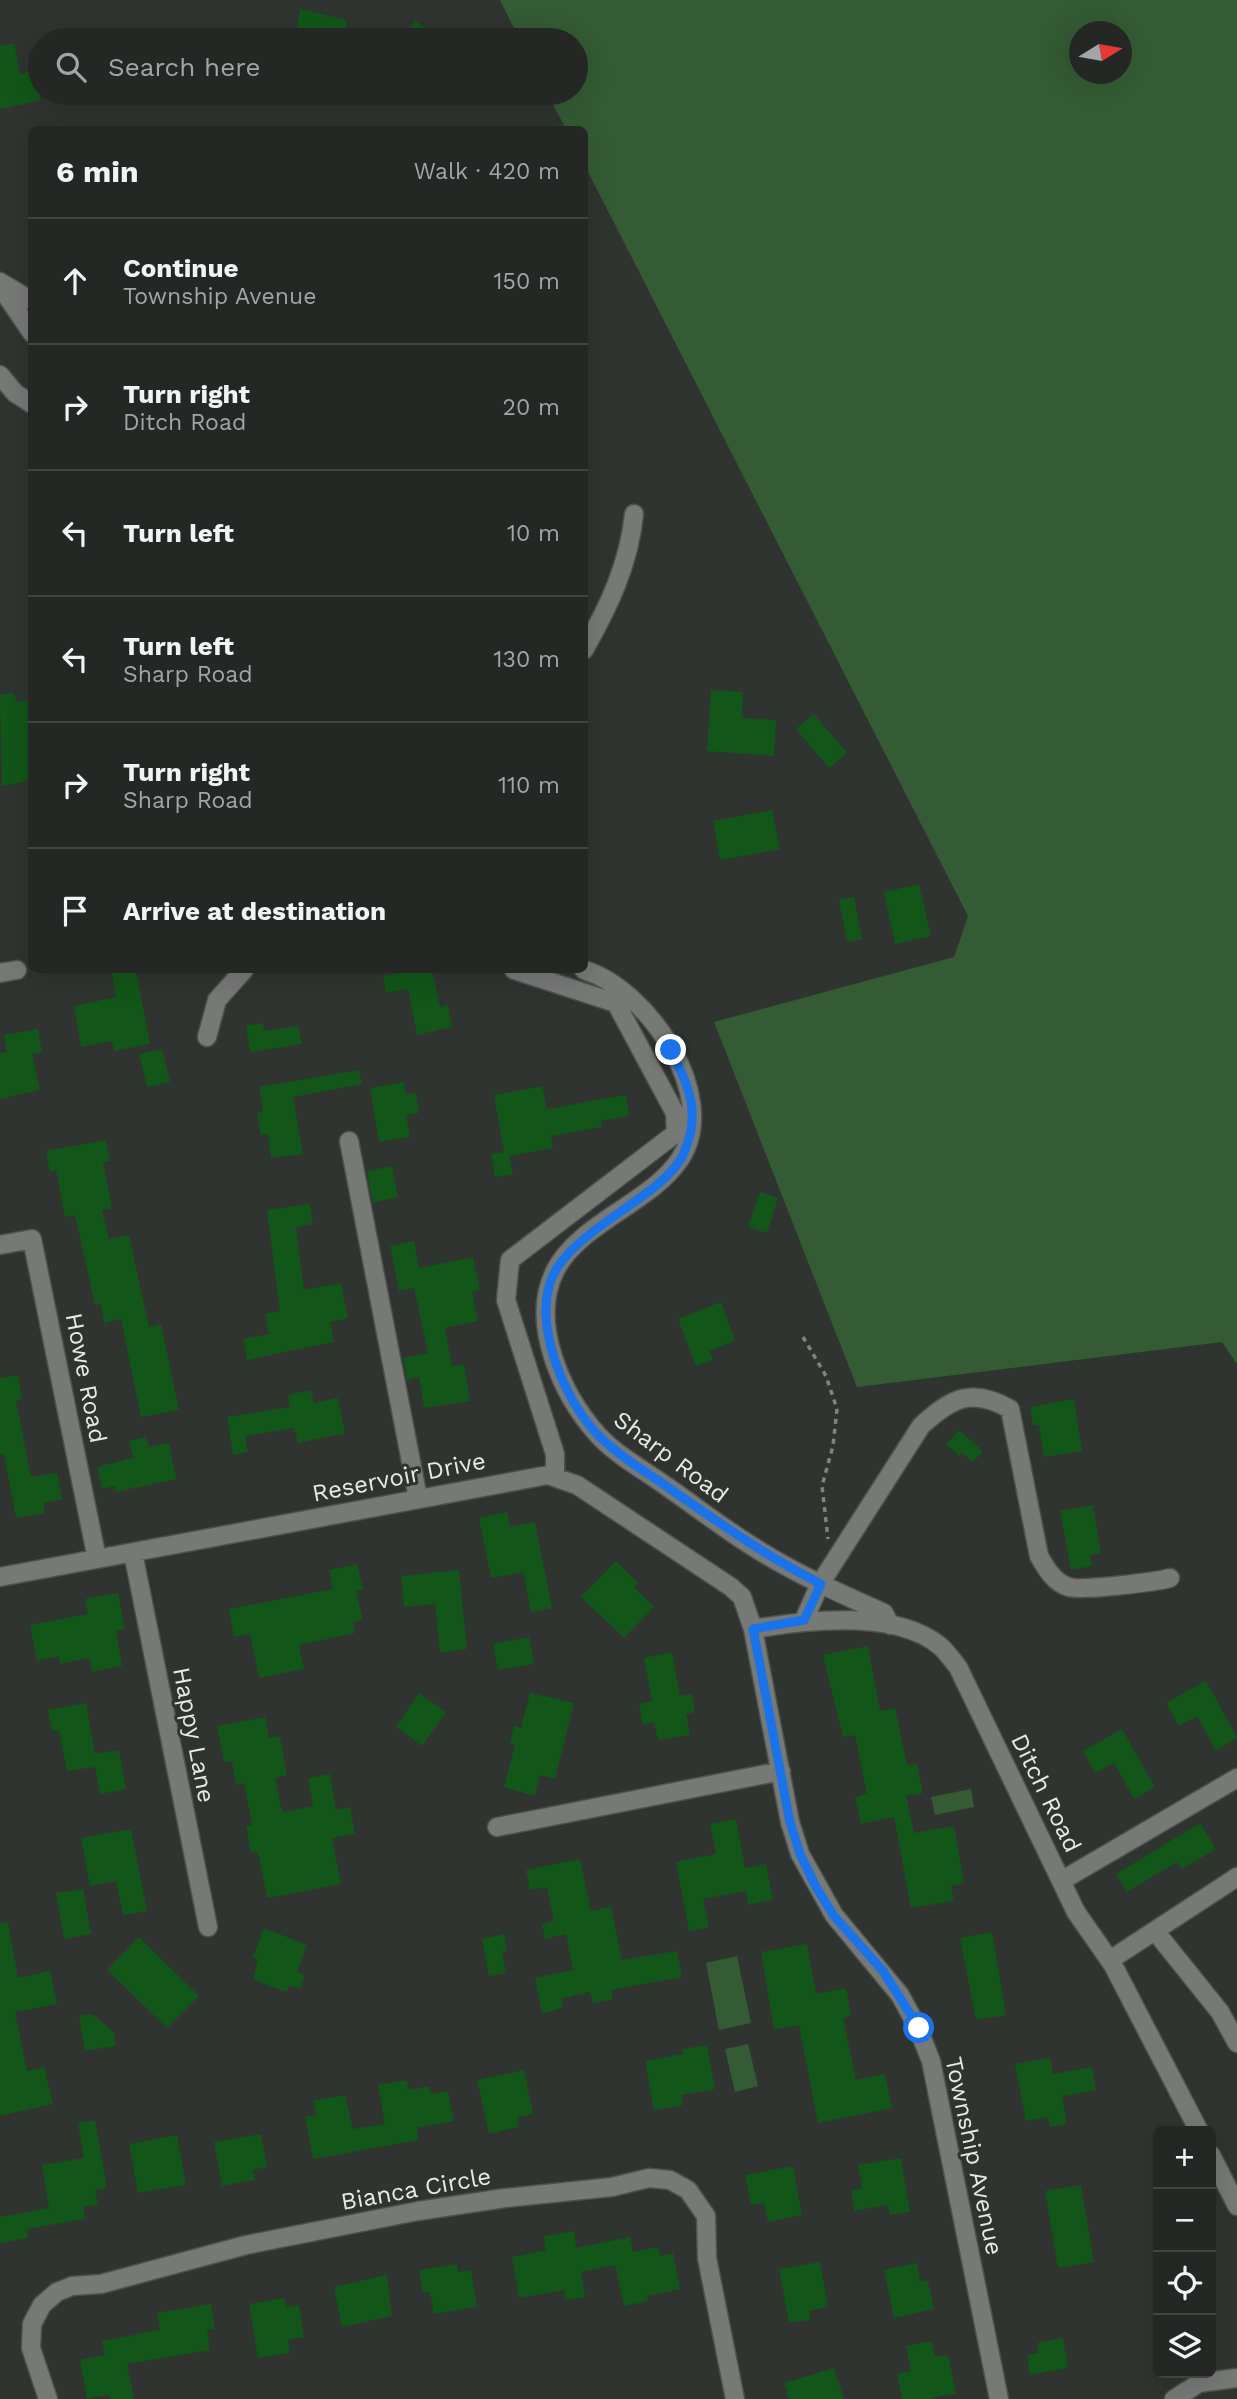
<!DOCTYPE html>
<html lang="en">
<head>
<meta charset="utf-8">
<style>
  :root { --surface:#242724; --page:#303331; --text:#f1f3f6; --muted:#a3a5a6; --line:#414441 }
  body { margin:0; font-family:"Work Sans",sans-serif; background:var(--page); color:var(--text) }
  .controls { position:absolute; right:21px; bottom:21px; display:grid; overflow:hidden; border-radius:10px; box-shadow:0 7px 28px #0002 }
  .controls button { width:63px; height:63px; display:grid; place-items:center; padding:0; border:0; border-bottom:2px solid var(--line); background:var(--surface); color:var(--text); font:35px sans-serif }
  .compass { position:absolute; left:1069px; top:21px; width:63px; height:63px; border-radius:50%; background:var(--surface); box-shadow:0 7px 28px #0002; rotate:79deg }
  .stop { position:absolute; width:21px; height:21px; margin:-16px; border:5px solid #1a73e8; border-radius:50%; background:#fff }
  .stop.end { background:#1a73e8; border-color:#fff; box-shadow:0 2px 7px #0008 }
  .list { margin:0; padding:0; list-style:none }
  h2 { display:flex; justify-content:space-between; align-items:center; height:91px; margin:0; padding:0 28px; font-size:30px }
  h2 small { font-size:23px; font-weight:400; color:var(--muted) }
  .list li { display:grid; grid-template-columns:46px 1fr auto; gap:21px; align-items:center; box-sizing:border-box; height:126px; padding:0 28px; border-top:2px solid var(--line) }
  .list b { display:block; font-size:26px; white-space:nowrap }
  .list p { margin:0; font-size:23px; white-space:nowrap; color:var(--muted) }
  .list em { font-size:23px; font-style:normal; color:var(--muted) }
  .icon { flex:none; width:38px; height:38px; fill:none; stroke:currentColor; stroke-width:2; stroke-linecap:round; stroke-linejoin:round }
  .map { position:relative; flex:none; width:1237px; height:2399px; overflow:hidden }
  .search { position:absolute; background:var(--surface); box-shadow:0 7px 28px #0002; left:28px; top:28px; width:560px; height:77px; display:flex; align-items:center; gap:18px; box-sizing:border-box; padding:0 24px; border-radius:38px; color:var(--muted); font-size:26px }
  .panel { position:absolute; background:var(--surface); box-shadow:0 7px 28px #0002; left:28px; top:126px; width:560px; height:847px; border-radius:10px }
  .map>svg:first-child { display:block }
</style>
</head>
<body>
<div class="map">
<svg width="1237" height="2399" viewBox="0 0 1237 2399">
  <rect width="100%" height="100%" fill="#303430"/>
  <path fill="#345b34" fill-rule="evenodd" d="M 500,0 L 1237,0 L 1237,1364 L 1222,1342 L 857,1387 L 714,1022 L 954,957 L 968,916 L 585,166 L 584,130 L 566,129 L 547,93 L 576,93 L 576,40 L 520,40 ZM 1080,32 L 1122,32 L 1122,74 L 1080,74 Z
    M 971,1789 L 974,1807 L 935,1815 L 931,1797 Z
    M 737,1956 L 751,2023 L 719,2030 L 706,1963 Z
    M 748,2044 L 758,2086 L 735,2092 L 725,2049 Z"/>
  <path fill="#125619" d="M 300,9 L 347,20 L 343,40 L 296,33 Z
    M 415,21 L 445,40 L 402,40 Z
    M 14,43 L 20,74 L 40,70 L 40,101 L 0,109 L 0,46 Z
    M 711,690 L 743,692 L 742,718 L 776,720 L 774,756 L 707,751 Z
    M 14,693 L 16,702 L 32,700 L 32,780 L 2,786 L 0,695 Z
    M 814,714 L 847,753 L 829,768 L 796,729 Z
    M 772,810 L 780,849 L 720,860 L 713,821 Z
    M 919,884 L 931,936 L 895,944 L 884,892 Z
    M 854,897 L 862,939 L 847,942 L 839,900 Z
    M 111,970 L 136,970 L 150,1044 L 114,1051 L 112,1041 L 81,1047 L 74,1006 L 116,997 Z
    M 415,970 L 432,970 L 440,1007 L 448,1005 L 452,1027 L 417,1035 L 408,989 L 386,993 L 383,976 Z
    M 263,1023 L 264,1031 L 298,1026 L 302,1044 L 250,1052 L 246,1026 Z
    M 38,1029 L 42,1052 L 32,1054 L 40,1090 L 0,1099 L 0,1053 L 7,1052 L 4,1035 Z
    M 162,1049 L 170,1082 L 147,1087 L 139,1054 Z
    M 359,1070 L 362,1084 L 293,1097 L 303,1154 L 271,1158 L 268,1134 L 261,1135 L 257,1113 L 263,1112 L 259,1087 Z
    M 404,1082 L 406,1095 L 416,1093 L 419,1113 L 406,1115 L 410,1137 L 379,1142 L 370,1088 Z
    M 542,1086 L 547,1109 L 626,1095 L 629,1116 L 601,1121 L 602,1127 L 551,1136 L 553,1148 L 509,1156 L 513,1174 L 495,1177 L 491,1154 L 504,1152 L 494,1095 Z
    M 106,1140 L 110,1161 L 103,1162 L 112,1208 L 102,1210 L 109,1239 L 129,1235 L 149,1327 L 161,1324 L 179,1410 L 141,1417 L 121,1319 L 104,1323 L 101,1304 L 95,1305 L 75,1215 L 65,1217 L 56,1170 L 50,1172 L 46,1151 Z
    M 392,1166 L 398,1197 L 373,1203 L 367,1171 Z
    M 760,1192 L 778,1198 L 767,1233 L 748,1227 Z
    M 310,1204 L 313,1224 L 296,1227 L 304,1290 L 341,1283 L 348,1318 L 330,1322 L 334,1342 L 247,1360 L 243,1339 L 269,1334 L 265,1314 L 280,1311 L 267,1210 Z
    M 414,1241 L 419,1268 L 473,1257 L 480,1290 L 472,1292 L 478,1321 L 445,1328 L 452,1366 L 464,1364 L 470,1401 L 424,1408 L 419,1377 L 407,1380 L 403,1358 L 428,1353 L 414,1288 L 399,1291 L 390,1246 Z
    M 721,1302 L 735,1341 L 709,1351 L 713,1360 L 696,1366 L 678,1319 Z
    M 18,1375 L 22,1399 L 16,1400 L 31,1477 L 57,1473 L 62,1499 L 43,1503 L 45,1513 L 16,1518 L 4,1454 L 0,1455 L 0,1378 Z
    M 311,1390 L 314,1403 L 338,1398 L 345,1433 L 298,1443 L 294,1428 L 245,1436 L 248,1452 L 233,1455 L 227,1417 L 290,1407 L 288,1395 Z
    M 1074,1399 L 1082,1451 L 1044,1457 L 1039,1425 L 1033,1425 L 1030,1407 Z
    M 959,1430 L 983,1451 L 973,1462 L 962,1453 L 960,1456 L 946,1445 Z
    M 146,1437 L 149,1447 L 169,1443 L 176,1479 L 116,1492 L 115,1486 L 102,1489 L 97,1467 L 133,1458 L 129,1441 Z
    M 1093,1505 L 1101,1553 L 1090,1555 L 1092,1566 L 1071,1570 L 1060,1511 Z
    M 507,1512 L 510,1527 L 535,1522 L 552,1608 L 531,1612 L 523,1572 L 491,1578 L 479,1518 Z
    M 616,1561 L 638,1583 L 634,1587 L 654,1607 L 624,1638 L 581,1597 Z
    M 357,1564 L 363,1590 L 356,1591 L 363,1620 L 353,1622 L 355,1633 L 299,1645 L 304,1669 L 259,1678 L 250,1634 L 234,1637 L 229,1609 L 333,1589 L 329,1570 Z
    M 459,1570 L 467,1649 L 440,1653 L 435,1604 L 404,1607 L 401,1576 Z
    M 118,1593 L 125,1629 L 116,1631 L 122,1666 L 92,1672 L 89,1658 L 60,1664 L 59,1656 L 37,1661 L 30,1625 L 88,1614 L 85,1599 Z
    M 529,1637 L 534,1664 L 498,1670 L 493,1644 Z
    M 868,1646 L 880,1711 L 895,1708 L 907,1765 L 917,1764 L 923,1793 L 906,1796 L 914,1833 L 954,1826 L 964,1883 L 951,1886 L 954,1901 L 911,1908 L 894,1817 L 861,1824 L 855,1797 L 867,1794 L 855,1735 L 843,1737 L 823,1655 Z
    M 672,1652 L 680,1696 L 692,1694 L 695,1712 L 686,1714 L 690,1735 L 658,1740 L 654,1722 L 643,1725 L 639,1704 L 652,1701 L 644,1658 Z
    M 1206,1681 L 1237,1737 L 1216,1751 L 1197,1716 L 1179,1726 L 1166,1703 Z
    M 419,1693 L 446,1712 L 422,1746 L 396,1727 Z
    M 530,1693 L 574,1703 L 555,1779 L 540,1775 L 535,1796 L 504,1787 L 515,1745 L 510,1744 L 514,1726 L 521,1728 Z
    M 86,1703 L 95,1754 L 119,1750 L 126,1789 L 100,1794 L 95,1767 L 67,1771 L 59,1730 L 52,1731 L 48,1710 Z
    M 265,1717 L 269,1738 L 280,1736 L 287,1775 L 275,1778 L 282,1812 L 313,1806 L 308,1778 L 330,1774 L 336,1810 L 350,1807 L 355,1834 L 332,1838 L 341,1884 L 267,1898 L 258,1852 L 251,1853 L 246,1826 L 252,1825 L 244,1783 L 236,1785 L 232,1761 L 224,1762 L 217,1726 Z
    M 1122,1729 L 1155,1787 L 1134,1799 L 1114,1763 L 1095,1773 L 1083,1751 Z
    M 736,1819 L 745,1868 L 766,1864 L 773,1900 L 748,1905 L 746,1891 L 703,1899 L 709,1927 L 689,1931 L 676,1862 L 716,1854 L 710,1824 Z
    M 1200,1823 L 1216,1849 L 1182,1869 L 1177,1862 L 1127,1892 L 1116,1874 Z
    M 131,1829 L 147,1911 L 123,1915 L 116,1881 L 90,1886 L 81,1838 Z
    M 580,1859 L 591,1911 L 611,1907 L 622,1960 L 677,1951 L 682,1977 L 611,1990 L 613,1999 L 593,2003 L 590,1992 L 561,1999 L 563,2008 L 542,2013 L 535,1978 L 573,1970 L 566,1934 L 545,1939 L 542,1924 L 554,1921 L 547,1887 L 530,1890 L 526,1870 Z
    M 83,1889 L 91,1934 L 64,1939 L 56,1893 Z
    M 8,1922 L 18,1978 L 50,1971 L 57,2004 L 15,2012 L 27,2071 L 44,2067 L 53,2104 L 0,2116 L 0,1923 Z
    M 264,1928 L 307,1945 L 297,1972 L 305,1975 L 300,1989 L 289,1985 L 287,1992 L 253,1980 L 258,1959 L 253,1957 Z
    M 992,1932 L 1006,2015 L 976,2020 L 960,1938 Z
    M 504,1934 L 507,1951 L 502,1952 L 506,1973 L 489,1976 L 482,1939 Z
    M 139,1937 L 199,1996 L 167,2028 L 107,1970 Z
    M 807,1944 L 816,1994 L 846,1988 L 851,2016 L 843,2018 L 856,2080 L 885,2074 L 892,2108 L 818,2123 L 799,2025 L 774,2030 L 761,1952 Z
    M 92,2014 L 114,2032 L 116,2046 L 85,2051 L 79,2016 Z
    M 707,2045 L 715,2089 L 681,2095 L 683,2105 L 654,2110 L 645,2061 L 683,2054 L 682,2049 Z
    M 1050,2058 L 1053,2074 L 1092,2067 L 1096,2090 L 1062,2096 L 1067,2124 L 1050,2127 L 1048,2117 L 1026,2121 L 1015,2064 Z
    M 524,2070 L 533,2114 L 517,2117 L 519,2127 L 489,2134 L 477,2080 Z
    M 407,2080 L 408,2090 L 429,2086 L 431,2094 L 448,2091 L 454,2121 L 417,2128 L 419,2140 L 313,2159 L 305,2117 L 316,2115 L 313,2101 L 345,2095 L 353,2129 L 385,2124 L 378,2085 Z
    M 95,2120 L 107,2188 L 95,2190 L 98,2205 L 83,2207 L 85,2219 L 27,2229 L 28,2238 L 0,2243 L 0,2217 L 49,2208 L 42,2165 L 84,2158 L 78,2123 Z
    M 261,2134 L 267,2167 L 253,2170 L 255,2180 L 222,2186 L 214,2142 Z
    M 177,2135 L 186,2185 L 138,2193 L 129,2144 Z
    M 901,2158 L 910,2212 L 890,2215 L 888,2205 L 854,2211 L 851,2190 L 862,2188 L 858,2165 Z
    M 793,2166 L 802,2215 L 768,2222 L 764,2203 L 751,2205 L 745,2175 Z
    M 1081,2185 L 1094,2262 L 1058,2268 L 1045,2191 Z
    M 574,2231 L 576,2248 L 630,2237 L 633,2252 L 658,2247 L 660,2256 L 673,2253 L 680,2289 L 647,2296 L 648,2301 L 624,2306 L 615,2265 L 581,2272 L 585,2297 L 565,2300 L 564,2290 L 519,2298 L 512,2257 L 546,2250 L 544,2236 Z
    M 820,2262 L 828,2307 L 809,2311 L 810,2320 L 789,2323 L 779,2269 Z
    M 917,2263 L 920,2281 L 928,2280 L 934,2309 L 894,2318 L 884,2270 Z
    M 457,2264 L 458,2272 L 471,2270 L 477,2307 L 434,2314 L 430,2292 L 423,2293 L 419,2270 Z
    M 387,2275 L 392,2316 L 342,2327 L 334,2287 Z
    M 284,2298 L 286,2307 L 299,2305 L 304,2337 L 288,2340 L 290,2353 L 258,2358 L 249,2304 Z
    M 211,2304 L 215,2329 L 207,2330 L 210,2350 L 127,2364 L 134,2399 L 110,2399 L 109,2395 L 87,2399 L 80,2360 L 105,2355 L 102,2341 L 160,2330 L 157,2313 Z
    M 1063,2338 L 1068,2368 L 1030,2375 L 1027,2355 L 1039,2353 L 1037,2343 Z
    M 932,2341 L 935,2357 L 948,2355 L 956,2393 L 929,2399 L 902,2399 L 897,2374 L 911,2371 L 906,2346 Z
    M 834,2368 L 844,2399 L 789,2399 L 784,2383 Z"/>
  <g fill="none" stroke-linecap="round" stroke-linejoin="round">
    <g stroke="#4d514d" stroke-width="21">
      <path id="minor" d="M 0,282 L 32,301
        M 0,286 L 32,333
        M 0,375 L 15,393 L 32,404
        M 584,650 C 609,606 629,564 634,514
        M 514,970 L 616,1003 L 675,1113 L 676,1133 L 510,1260 L 506,1300 L 555,1454 L 555,1476
        M 584,970 C 646,988 722,1096 680,1159 C 651,1203 579,1223 555,1271 C 529,1323 562,1395 598,1435 C 616,1455 644,1470 666,1486 C 695,1506 723,1528 752,1546 C 794,1573 839,1593 884,1613 L 890,1625
        M 0,973 L 17,970
        M 207,1037 L 217,1000 L 244,970
        M 349,1141 L 418,1498
        M 0,1245 L 32,1239 L 97,1559
        M 133,1553 L 208,1927
        M 0,1577 L 548,1475 L 577,1485 L 731,1587 L 742,1597 L 753,1629 L 790,1822 L 800,1854 L 834,1915 L 900,1995 L 918,2028 L 931,2061 L 999,2399
        M 804,1620 L 820,1584 L 921,1426 C 951,1398 972,1387 1010,1409 L 1039,1556 C 1046,1568 1054,1583 1069,1587 C 1081,1591 1156,1582 1170,1578
        M 753,1629 C 806,1620 895,1609 940,1646 C 947,1652 952,1660 958,1667 L 1076,1912 L 1113,1965 L 1199,2131
        M 497,1827 L 781,1771
        M 1061,1881 L 1237,1778
        M 1155,1931 L 1220,2012 L 1237,2043
        M 1110,1960 L 1237,1877
        M 1211,2155 L 1237,2206
        M 48,2399 L 31,2348 L 32,2324 L 42,2305 L 57,2292 L 72,2286 L 101,2284 L 246,2245 L 418,2211 L 505,2198 L 612,2187 L 649,2178 L 670,2180 L 688,2190 L 706,2216 L 707,2258 L 735,2399
        M 1174,2399 L 1199,2383 L 1237,2378"/>
    </g>
    <path stroke="#808380" stroke-width="3.5" stroke-dasharray="5 5" stroke-linecap="butt" d="M 803,1337 L 826,1376 L 837,1409 L 833,1446 L 822,1486 L 828,1539"/>
    <use href="#minor" stroke="#777977" stroke-width="18"/>
  </g>
  <g fill="none" stroke-linecap="round" stroke-linejoin="round">
    <path stroke="#1a73e8" stroke-width="9" d="M 671,1050 C 689,1088 702,1113 683,1155 C 664,1194 584,1225 557,1268 C 527,1315 564,1402 600,1437 C 620,1457 646,1472 669,1488 C 718,1522 767,1557 821,1584 L 804,1620 L 753,1629 L 790,1822 L 800,1854 L 816,1887 L 834,1916 L 883,1971 L 919,2028"/>
  </g>
  <g text-anchor="middle" dominant-baseline="central" stroke-width="6" stroke-linejoin="round" paint-order="stroke">
    <g font-size="24" fill="#e7eae7" stroke="#303430">
      <text transform="translate(86 1378) rotate(79)">Howe Road</text>
      <text transform="translate(671 1457) rotate(37)">Sharp Road</text>
      <text transform="translate(399 1477) rotate(-11)">Reservoir Drive</text>
      <text transform="translate(194 1735) rotate(79)">Happy Lane</text>
      <text transform="translate(1046 1793) rotate(64)">Ditch Road</text>
      <text transform="translate(974 2156) rotate(78)">Township Avenue</text>
      <text transform="translate(416 2189) rotate(-10)">Bianca Circle</text>
    </g>
  </g>
</svg>
<div class="controls">
<button>+</button>
<button>−</button>
<button><svg class="icon" aria-label="locate" viewBox="0 0 24 24"><circle cx="12" cy="12" r="6"/><path d="M12 2v4M12 18v4M2 12h4M18 12h4"/></svg></button>
<button><svg class="icon" aria-label="layers" viewBox="0 0 24 24"><path d="M12 4l9 5-9 5-9-5zM3 14l9 5 9-5"/></svg></button>
</div>
<svg class="compass" viewBox="-18 -18 36 36"><path d="M0-13l5 13h-10z" fill="#e53935"/><path d="M0 13l5-13h-10z" fill="#a3a5a6"/></svg>
<div class="stop" style="left:919px;top:2028px"></div>
<div class="stop end" style="left:671px;top:1050px"></div>
<div class="search"><svg class="icon" aria-label="search" viewBox="0 0 24 24"><circle cx="10" cy="10" r="6"/><path d="M15 15l6 6"/></svg>Search here</div>
<section class="panel">
<h2>6 min<small>Walk · 420 m</small></h2>
<ul class="list">
<li><svg class="icon" aria-label="ahead" viewBox="0 0 24 24"><path d="M12 20V5M6 11l6-6 6 6"/></svg><div><b>Continue</b><p>Township Avenue</p></div><em>150 m</em></li>
<li><svg class="icon" aria-label="right" viewBox="0 0 24 24"><path d="M7 20v-9h11M14 6l5 5-5 5"/></svg><div><b>Turn right</b><p>Ditch Road</p></div><em>20 m</em></li>
<li><svg class="icon" aria-label="left" viewBox="0 0 24 24"><path d="M17 20v-9H6M10 6l-5 5 5 5"/></svg><div><b>Turn left</b></div><em>10 m</em></li>
<li><svg class="icon" aria-label="left" viewBox="0 0 24 24"><path d="M17 20v-9H6M10 6l-5 5 5 5"/></svg><div><b>Turn left</b><p>Sharp Road</p></div><em>130 m</em></li>
<li><svg class="icon" aria-label="right" viewBox="0 0 24 24"><path d="M7 20v-9h11M14 6l5 5-5 5"/></svg><div><b>Turn right</b><p>Sharp Road</p></div><em>110 m</em></li>
<li><svg class="icon" aria-label="arrive" viewBox="0 0 24 24"><path d="M6 21V4h12l-3 4 3 4H6"/></svg><div><b>Arrive at destination</b></div></li>
</ul>
</section>
</div>
</body>
</html>
